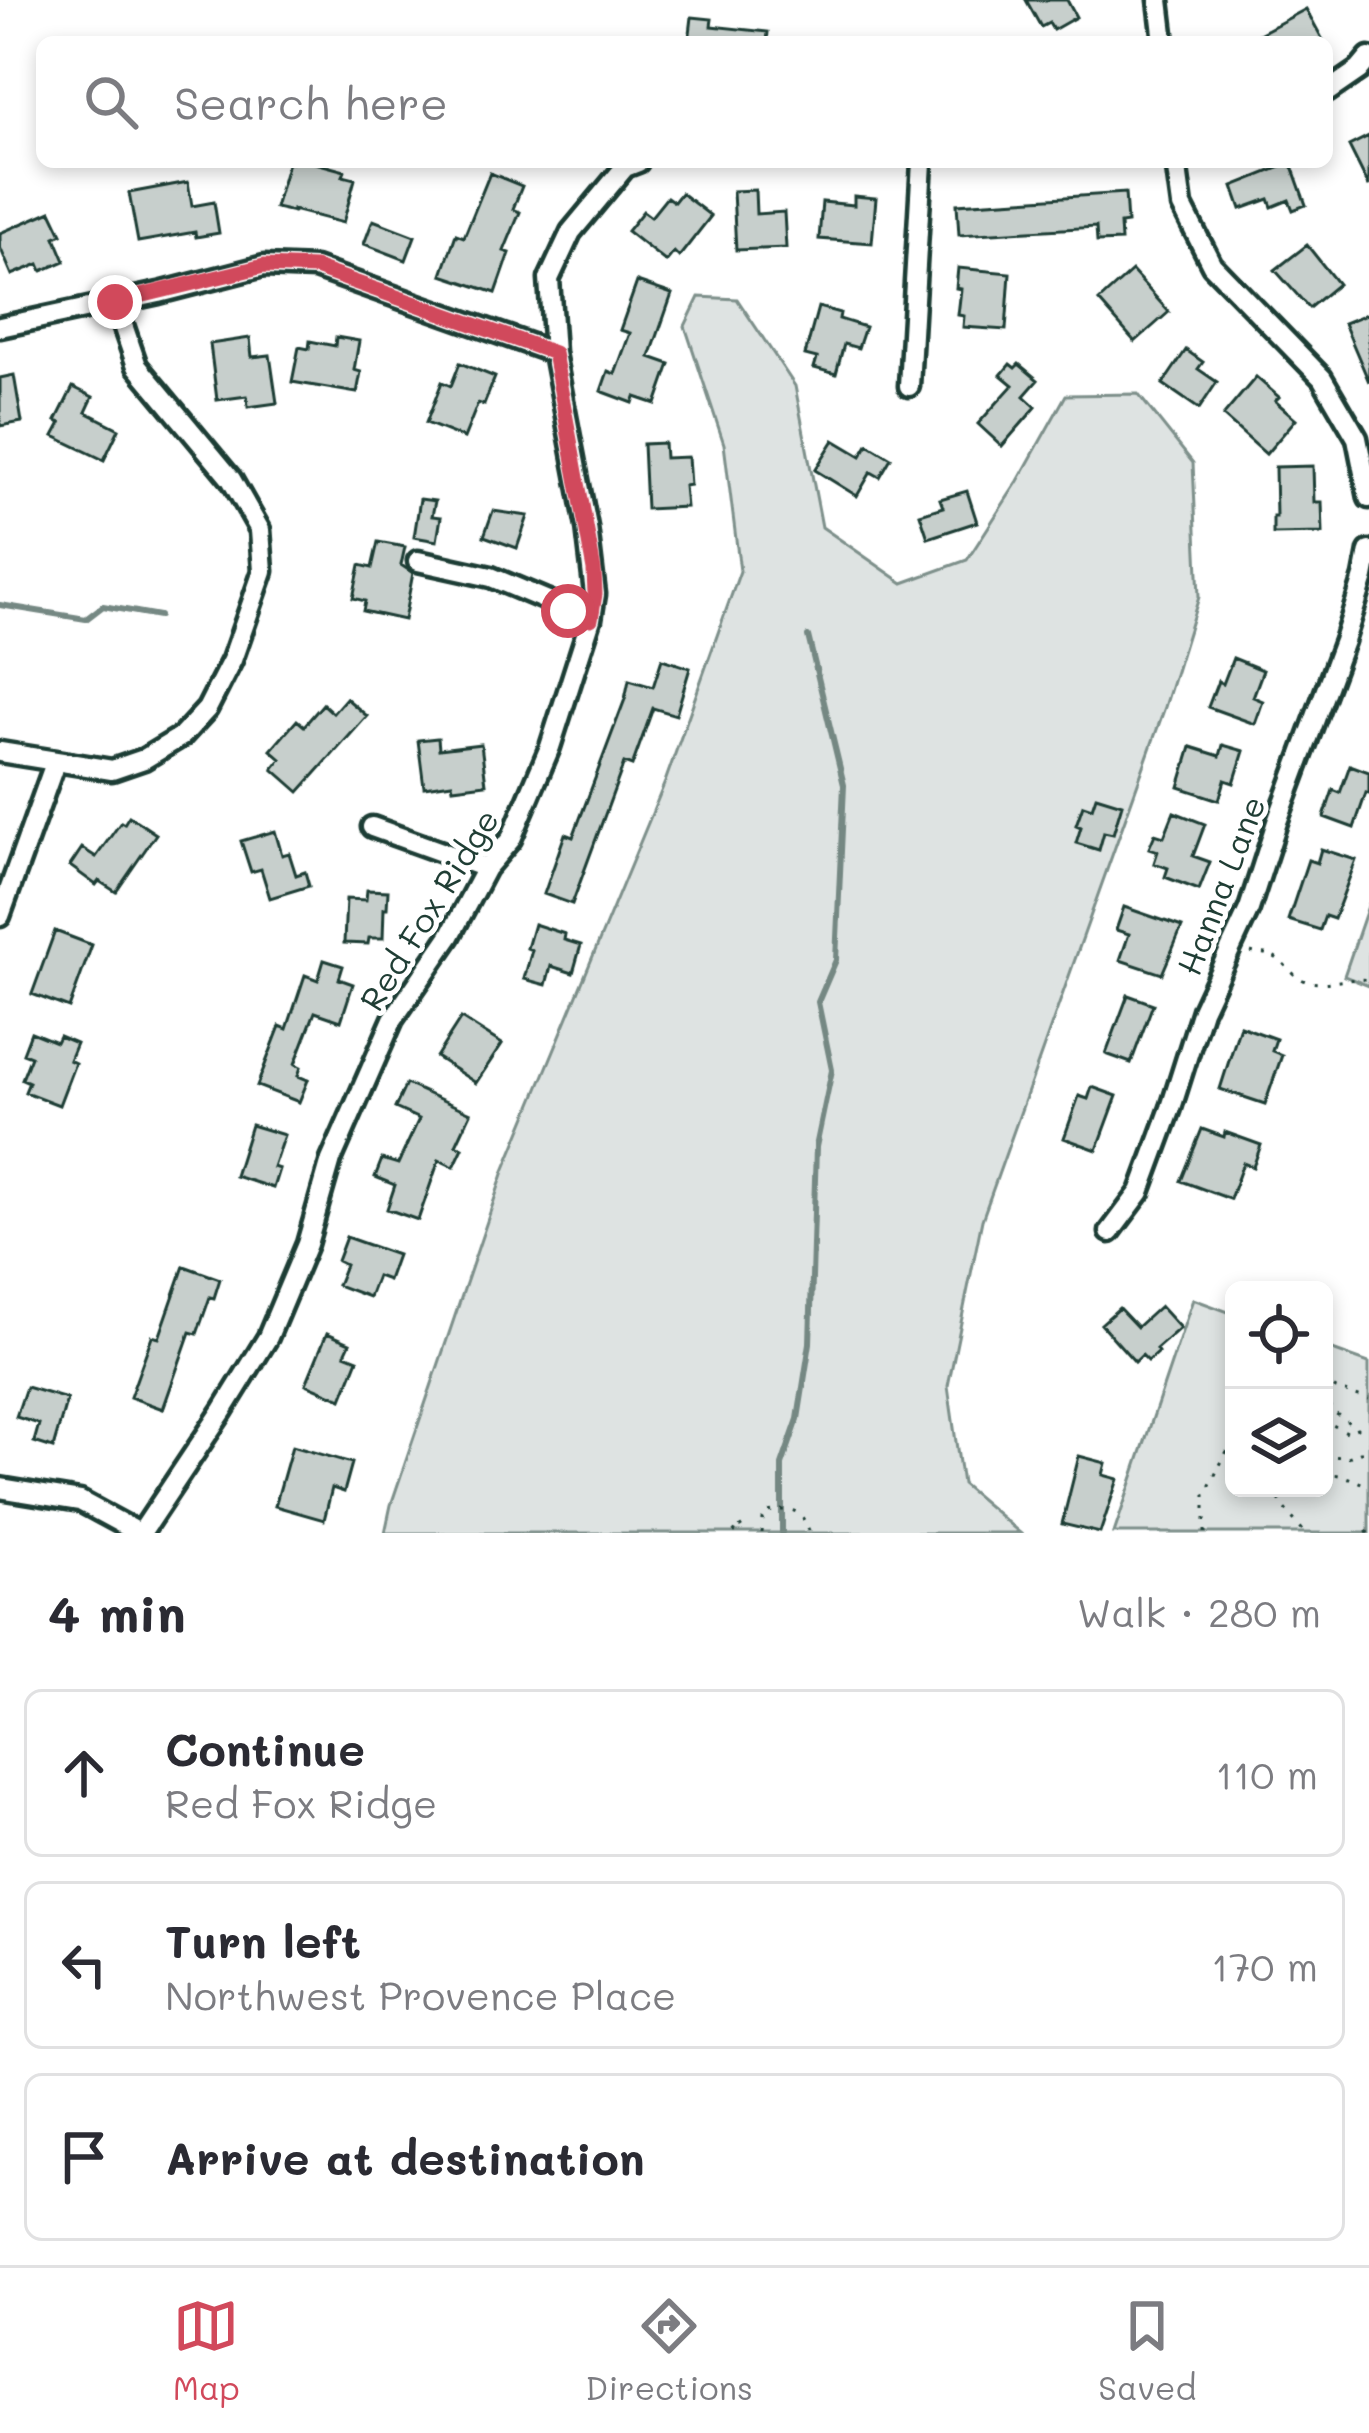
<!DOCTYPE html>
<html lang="en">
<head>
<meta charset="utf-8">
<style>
  :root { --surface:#fff; --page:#f2f2f3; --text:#2b2b33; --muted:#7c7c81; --line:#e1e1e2; --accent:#d1495b }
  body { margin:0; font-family:Mali,sans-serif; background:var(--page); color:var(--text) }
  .controls { position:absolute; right:36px; bottom:36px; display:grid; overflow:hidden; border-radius:18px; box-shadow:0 6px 18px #0003 }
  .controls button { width:108px; height:108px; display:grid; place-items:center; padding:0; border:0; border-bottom:3px solid var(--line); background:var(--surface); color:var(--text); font:60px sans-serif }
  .stop { position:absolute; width:36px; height:36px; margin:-27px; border:9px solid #d1495b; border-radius:50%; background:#fff }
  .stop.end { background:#d1495b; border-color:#fff; box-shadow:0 3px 12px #0008 }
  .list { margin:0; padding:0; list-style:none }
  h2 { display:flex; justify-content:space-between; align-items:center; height:156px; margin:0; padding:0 48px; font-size:51px }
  h2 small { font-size:39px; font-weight:400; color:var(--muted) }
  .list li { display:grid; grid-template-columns:78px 1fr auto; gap:36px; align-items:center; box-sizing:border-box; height:168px; margin:0 24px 24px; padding:0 24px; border:3px solid var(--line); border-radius:18px }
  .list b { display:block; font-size:45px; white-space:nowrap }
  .list p { margin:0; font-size:39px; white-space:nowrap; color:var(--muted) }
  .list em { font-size:39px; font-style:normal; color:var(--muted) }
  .icon { flex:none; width:66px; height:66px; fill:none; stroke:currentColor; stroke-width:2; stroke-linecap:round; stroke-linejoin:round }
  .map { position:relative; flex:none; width:1369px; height:1533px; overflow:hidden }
  .search { position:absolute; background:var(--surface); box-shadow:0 6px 18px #0003; left:36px; right:36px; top:36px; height:132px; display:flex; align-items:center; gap:30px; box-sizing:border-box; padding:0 42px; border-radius:18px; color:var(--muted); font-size:45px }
  .sheet { height:732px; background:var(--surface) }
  nav { display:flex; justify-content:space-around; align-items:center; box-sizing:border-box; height:168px; border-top:3px solid var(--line); background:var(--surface); font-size:33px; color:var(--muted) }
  nav a { display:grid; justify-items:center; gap:6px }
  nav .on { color:var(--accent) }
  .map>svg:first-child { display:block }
</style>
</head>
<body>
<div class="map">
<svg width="1369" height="1533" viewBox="0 0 1369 1533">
  <rect width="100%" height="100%" fill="#fff"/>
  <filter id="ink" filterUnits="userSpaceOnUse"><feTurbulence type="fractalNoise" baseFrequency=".00833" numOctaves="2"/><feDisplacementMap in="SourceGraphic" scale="24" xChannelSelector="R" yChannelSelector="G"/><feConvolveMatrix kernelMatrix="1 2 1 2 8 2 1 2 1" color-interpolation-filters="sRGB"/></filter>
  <g filter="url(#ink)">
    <path fill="#dee3e2" stroke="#7e908b" stroke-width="3" d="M 699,297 L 737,299 L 795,386 L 822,527 L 903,583 L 967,560 L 1018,481 L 1066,395 L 1138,394 L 1193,463 L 1199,597 L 1165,707 L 982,1220 L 948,1386 L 962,1484 L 1020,1533 L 385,1533 L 391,1505 L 504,1171 L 665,782 L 740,571 L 724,444 L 685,326 Z
      M 1369,903 L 1369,986 L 1344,976 Z
      M 1193,1299 L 1234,1314 L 1234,1488 L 1324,1488 L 1324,1347 L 1369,1363 L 1369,1533 L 1114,1533 Z"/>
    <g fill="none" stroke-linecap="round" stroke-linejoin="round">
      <path stroke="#758883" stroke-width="6" d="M 0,605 L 86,619 L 103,606 L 159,616
        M 782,1533 L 782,1465 L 798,1419 L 810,1343 L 816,1147 L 832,1070 L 818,1002 L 836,960 L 844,785 L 808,636"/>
    </g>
    <path fill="#c7cfcc" stroke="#1f3d34" stroke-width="3" d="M 1026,0 L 1067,0 L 1076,17 L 1053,30 L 1049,23 L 1041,27 Z
      M 1306,9 L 1324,42 L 1244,42 Z
      M 692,17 L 712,19 L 711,26 L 768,32 L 767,42 L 689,42 Z
      M 1369,136 L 1369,186 L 1349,146 Z
      M 288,162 L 312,162 L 345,171 L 343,176 L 355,179 L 343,223 L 293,210 L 293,212 L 275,208 Z
      M 1291,163 L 1306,205 L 1293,210 L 1289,200 L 1272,207 L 1269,199 L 1241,209 L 1233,186 Z
      M 490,173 L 522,186 L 513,209 L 520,212 L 504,251 L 510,253 L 496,293 L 442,275 L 456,234 L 464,237 Z
      M 188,182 L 192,206 L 214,202 L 219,233 L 196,237 L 195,232 L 138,242 L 129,193 Z
      M 755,190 L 756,214 L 784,212 L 786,248 L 736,250 L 733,191 Z
      M 681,193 L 711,216 L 679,257 L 674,252 L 666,262 L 627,231 L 643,211 L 651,217 L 667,197 L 674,202 Z
      M 1125,193 L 1127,223 L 1120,224 L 1121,241 L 1097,242 L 1096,227 L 959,235 L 957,204 Z
      M 854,196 L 876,198 L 872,243 L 819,239 L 822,202 L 854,205 Z
      M 51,211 L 62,234 L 55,237 L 65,261 L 42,271 L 39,264 L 12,275 L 0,247 L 0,233 Z
      M 373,220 L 415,236 L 406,260 L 364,244 Z
      M 1307,245 L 1338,284 L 1309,308 L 1275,270 Z
      M 958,268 L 1010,273 L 1006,330 L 963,327 L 964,316 L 958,315 L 961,289 L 956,288 Z
      M 1132,271 L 1169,312 L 1135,342 L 1099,301 Z
      M 637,282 L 672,294 L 650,357 L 670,364 L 656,404 L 635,397 L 633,403 L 601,391 L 608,371 L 615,374 L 630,333 L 620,330 Z
      M 818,307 L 840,313 L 839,319 L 865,327 L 858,348 L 844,344 L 836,374 L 814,368 L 817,358 L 805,355 Z
      M 1369,313 L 1369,382 L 1344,323 Z
      M 336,337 L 359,341 L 354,370 L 361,372 L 357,393 L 292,382 L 299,347 L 309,349 L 310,341 L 335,346 Z
      M 250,338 L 252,357 L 270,355 L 277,403 L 248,407 L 247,396 L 217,400 L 210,344 Z
      M 1186,350 L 1203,362 L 1198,369 L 1217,382 L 1199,409 L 1163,384 Z
      M 460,363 L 495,377 L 484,405 L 478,403 L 464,438 L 426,423 L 442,382 L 451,386 Z
      M 1010,364 L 1015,368 L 1019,364 L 1038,380 L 1024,396 L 1036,407 L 1002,446 L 978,424 L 1013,385 L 1001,375 Z
      M 14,375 L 22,422 L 0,426 L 0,378 Z
      M 1256,377 L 1279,397 L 1275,401 L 1296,419 L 1266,454 L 1223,416 Z
      M 73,387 L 93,397 L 86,412 L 119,429 L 104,460 L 54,436 L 61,423 L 56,421 Z
      M 834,440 L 861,456 L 868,444 L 891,458 L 880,477 L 871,472 L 857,496 L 815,470 Z
      M 664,443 L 665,458 L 688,457 L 690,485 L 684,486 L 686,507 L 646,509 L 643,444 Z
      M 1313,466 L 1314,502 L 1322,502 L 1323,533 L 1273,534 L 1273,517 L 1276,517 L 1275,467 Z
      M 967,491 L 977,522 L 928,538 L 920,514 L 943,507 L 940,499 Z
      M 420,499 L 435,501 L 432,516 L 441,517 L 437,541 L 414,537 Z
      M 493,511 L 528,516 L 517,548 L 484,536 Z
      M 378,542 L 405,547 L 401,565 L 413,573 L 404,620 L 363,611 L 365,601 L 353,598 L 360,565 L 372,568 Z
      M 1233,658 L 1263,670 L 1253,697 L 1263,701 L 1255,724 L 1208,707 L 1218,681 L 1223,684 Z
      M 662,659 L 690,668 L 676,715 L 653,708 L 632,766 L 624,763 L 572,904 L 544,894 L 565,834 L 573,837 L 625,699 L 629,680 L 653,687 Z
      M 346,698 L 367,716 L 299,792 L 273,769 L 281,759 L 271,750 L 297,720 L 304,726 L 323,704 L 333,713 Z
      M 438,738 L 439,749 L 481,744 L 486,784 L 453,788 L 452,783 L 424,787 L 418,740 Z
      M 1223,745 L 1244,751 L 1234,783 L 1225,780 L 1219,800 L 1179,787 L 1191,747 L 1220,756 Z
      M 1350,765 L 1369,772 L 1369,794 L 1366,793 L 1354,828 L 1324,817 L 1333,790 L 1340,793 Z
      M 1096,796 L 1122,804 L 1113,834 L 1104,832 L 1099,850 L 1076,843 L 1081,827 L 1076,825 L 1083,805 L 1092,808 Z
      M 1174,812 L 1205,824 L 1193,856 L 1210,862 L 1199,890 L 1165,877 L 1168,868 L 1154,863 L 1158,851 L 1149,848 L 1155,834 L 1164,837 Z
      M 129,816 L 156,834 L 116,892 L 99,881 L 96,885 L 70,866 L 82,848 L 96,857 L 121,822 L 124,824 Z
      M 275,831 L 282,855 L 289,853 L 296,875 L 305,872 L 309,886 L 270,898 L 261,869 L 251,872 L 241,841 Z
      M 1321,849 L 1356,860 L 1334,919 L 1325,916 L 1320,930 L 1288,920 L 1308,860 L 1317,863 Z
      M 367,890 L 388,891 L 387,908 L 384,908 L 383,938 L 369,938 L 368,944 L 344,943 L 346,899 L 366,900 Z
      M 1124,907 L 1182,927 L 1162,974 L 1120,960 L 1129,934 L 1116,930 Z
      M 534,924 L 565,934 L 564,940 L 581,945 L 573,973 L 551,966 L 546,985 L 524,979 L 532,950 L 527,948 Z
      M 55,931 L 92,945 L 69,1008 L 32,994 Z
      M 324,960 L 343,966 L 339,979 L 353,984 L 341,1021 L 315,1012 L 295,1064 L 301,1067 L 298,1076 L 308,1080 L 299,1102 L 257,1086 L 280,1026 L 287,1029 L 305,975 L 318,980 Z
      M 1128,995 L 1153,1004 L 1131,1063 L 1106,1054 Z
      M 461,1018 L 502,1044 L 476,1083 L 436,1057 Z
      M 1240,1026 L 1276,1039 L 1272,1051 L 1282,1055 L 1265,1104 L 1220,1089 Z
      M 31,1032 L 56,1042 L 59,1036 L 76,1043 L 69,1060 L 75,1063 L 59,1105 L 25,1092 L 29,1082 L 22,1079 L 31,1056 L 23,1053 Z
      M 406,1084 L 471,1113 L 456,1145 L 463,1148 L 454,1167 L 439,1160 L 418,1220 L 387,1209 L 395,1185 L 375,1177 L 382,1159 L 398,1164 L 419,1119 L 395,1108 Z
      M 1092,1087 L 1117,1096 L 1097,1150 L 1064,1138 L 1079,1096 L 1088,1099 Z
      M 251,1125 L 284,1135 L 273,1167 L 279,1169 L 273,1188 L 235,1176 Z
      M 1202,1129 L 1224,1137 L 1225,1132 L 1261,1145 L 1253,1167 L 1243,1163 L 1230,1199 L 1181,1181 Z
      M 346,1237 L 397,1255 L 388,1280 L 377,1276 L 369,1297 L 337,1285 L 345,1265 L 337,1261 Z
      M 184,1266 L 220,1279 L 214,1298 L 210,1297 L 197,1334 L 190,1332 L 163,1409 L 130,1397 L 152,1336 L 159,1338 Z
      M 1160,1306 L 1180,1328 L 1156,1349 L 1158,1352 L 1148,1361 L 1142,1355 L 1135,1362 L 1101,1324 L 1119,1308 L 1137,1327 Z
      M 327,1333 L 350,1343 L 345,1354 L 358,1359 L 342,1399 L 306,1384 Z
      M 26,1387 L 67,1399 L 53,1448 L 34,1442 L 39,1424 L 16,1417 Z
      M 292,1446 L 352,1463 L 344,1492 L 332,1488 L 324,1520 L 275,1506 Z
      M 1079,1456 L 1106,1463 L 1103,1475 L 1118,1479 L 1100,1533 L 1062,1524 Z"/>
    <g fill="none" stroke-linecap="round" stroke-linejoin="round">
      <g stroke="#1f3d34" stroke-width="27">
        <path id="minor" d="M 1159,0 L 1164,42
          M 1327,92 L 1359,70 L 1369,58
          M 1176,162 L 1182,206 L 1212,265 L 1322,378 L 1357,438 L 1369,498
          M 0,327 L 159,293 L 264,266 L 315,268 L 554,353
          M 909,386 L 922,162
          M 418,561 L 491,577 L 591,619
          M 0,752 L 112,770 L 144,759 L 182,736 L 207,709 L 232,660 L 263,571 L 260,530 L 231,479 L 137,366 L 115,302
          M 372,827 L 486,868
          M 0,916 L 55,763
          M 1110,1232 L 1140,1192 L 1171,1108 L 1202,1010 L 1249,909 L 1277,822 L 1344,641 L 1364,577 L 1369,551
          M 0,1488 L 80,1501 L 139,1533
          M 141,1533 L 223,1410 L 268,1337 L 307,1244 L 331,1160 L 393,1019 L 450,936 L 486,868 L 511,839 L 550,747 L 591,619 L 595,594 L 587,527 L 554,353 L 549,279 L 571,232 L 625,167 L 638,162"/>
      </g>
      <path stroke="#1f3d34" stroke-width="3" stroke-dasharray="3 9" stroke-linecap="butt" d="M 1251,952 C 1257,954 1264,953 1270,955 C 1286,960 1291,979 1310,982 C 1329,985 1349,977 1369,980
        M 1324,1381 L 1336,1389 L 1369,1399
        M 1324,1394 L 1332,1411 L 1357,1428 L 1347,1432 L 1324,1421
        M 1324,1456 L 1348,1457 L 1360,1452 L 1369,1452
        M 1324,1472 L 1344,1476 L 1369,1486
        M 1274,1488 L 1283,1507 L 1305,1533
        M 734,1533 L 739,1524 L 745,1533
        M 762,1533 L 763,1519 L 767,1512 C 793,1508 800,1507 810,1533
        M 1205,1533 L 1205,1495 L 1228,1449 L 1234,1444
        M 1366,1533 L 1369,1531"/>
      <use href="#minor" stroke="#fff" stroke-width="18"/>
    </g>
  </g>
  <g fill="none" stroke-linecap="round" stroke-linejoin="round" filter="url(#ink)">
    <path stroke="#d1495b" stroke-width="15" d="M 115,302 L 264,266 L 315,268 L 554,353 L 594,570 L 595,594 L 591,619 L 568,611"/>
  </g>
  <g text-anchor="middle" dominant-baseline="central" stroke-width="10" stroke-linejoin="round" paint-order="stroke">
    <g font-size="33" fill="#1f3d34" stroke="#fff">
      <text transform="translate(1220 885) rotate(-69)">Hanna Lane</text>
      <text transform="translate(428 909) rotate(-58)">Red Fox Ridge</text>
    </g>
  </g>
</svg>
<div class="controls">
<button><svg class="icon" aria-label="locate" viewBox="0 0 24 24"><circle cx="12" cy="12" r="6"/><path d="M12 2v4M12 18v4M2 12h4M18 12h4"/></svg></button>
<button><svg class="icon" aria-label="layers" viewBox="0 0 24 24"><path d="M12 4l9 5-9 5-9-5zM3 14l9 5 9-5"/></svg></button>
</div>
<div class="stop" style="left:568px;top:611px"></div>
<div class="stop end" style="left:115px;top:302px"></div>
<div class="search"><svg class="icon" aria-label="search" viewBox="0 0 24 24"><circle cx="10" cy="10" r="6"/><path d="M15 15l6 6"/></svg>Search here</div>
</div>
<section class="sheet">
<h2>4 min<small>Walk · 280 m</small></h2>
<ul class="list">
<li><svg class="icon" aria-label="ahead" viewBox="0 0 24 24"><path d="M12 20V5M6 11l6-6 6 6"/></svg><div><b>Continue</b><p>Red Fox Ridge</p></div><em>110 m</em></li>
<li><svg class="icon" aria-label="left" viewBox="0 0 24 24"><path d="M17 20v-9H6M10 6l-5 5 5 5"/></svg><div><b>Turn left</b><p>Northwest Provence Place</p></div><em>170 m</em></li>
<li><svg class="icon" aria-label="arrive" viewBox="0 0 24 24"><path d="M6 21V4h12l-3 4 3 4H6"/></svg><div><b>Arrive at destination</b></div></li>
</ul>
</section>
<nav>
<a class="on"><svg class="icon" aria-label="map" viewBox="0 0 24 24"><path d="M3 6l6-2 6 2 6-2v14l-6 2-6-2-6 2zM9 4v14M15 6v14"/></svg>Map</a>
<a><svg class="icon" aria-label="directions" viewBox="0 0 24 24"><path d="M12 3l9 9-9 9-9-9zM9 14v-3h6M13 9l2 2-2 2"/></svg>Directions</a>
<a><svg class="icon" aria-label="saved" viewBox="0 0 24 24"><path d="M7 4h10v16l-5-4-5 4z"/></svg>Saved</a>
</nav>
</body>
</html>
